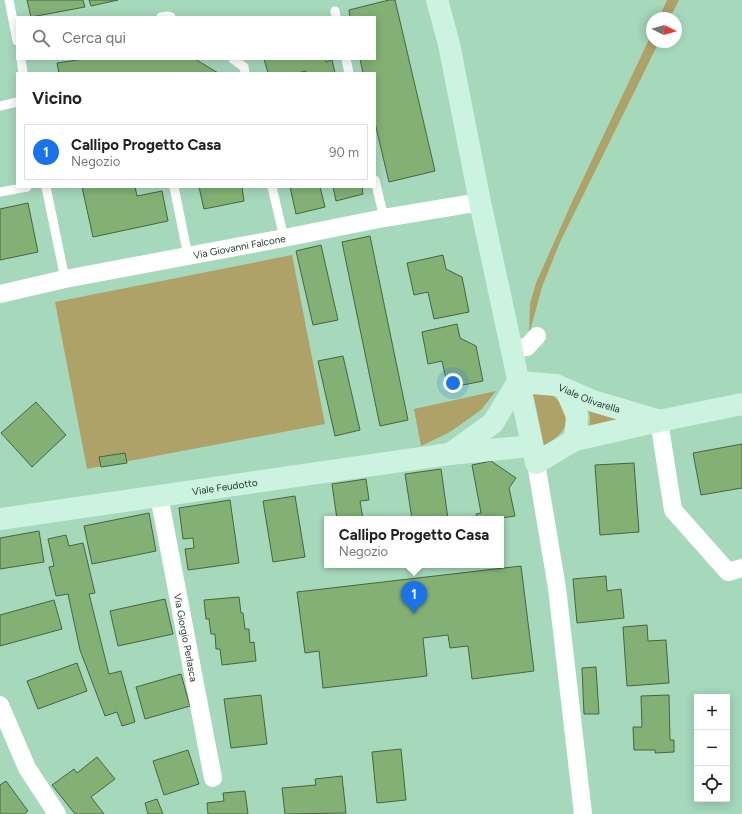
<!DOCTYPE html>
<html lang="it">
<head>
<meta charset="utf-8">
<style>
  :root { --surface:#fff; --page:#f6f6f6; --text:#222; --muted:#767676; --line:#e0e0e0; --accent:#1a73e8 }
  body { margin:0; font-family:Figtree,sans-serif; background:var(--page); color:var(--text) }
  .controls { position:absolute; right:12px; bottom:12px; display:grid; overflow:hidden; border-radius:0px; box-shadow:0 2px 10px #0003 }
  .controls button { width:36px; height:36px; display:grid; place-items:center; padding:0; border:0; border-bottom:1px solid var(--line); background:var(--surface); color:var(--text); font:20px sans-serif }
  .compass { position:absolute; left:646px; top:12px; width:36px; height:36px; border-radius:50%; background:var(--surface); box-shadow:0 2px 10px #0003; rotate:95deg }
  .you { position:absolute; left:453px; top:383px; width:14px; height:14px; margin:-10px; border:3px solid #fff; border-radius:50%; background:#1a73e8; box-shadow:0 0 0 6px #1a73e833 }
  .badge { display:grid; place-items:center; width:26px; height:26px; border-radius:50%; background:var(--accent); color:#fff; font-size:13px; font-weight:700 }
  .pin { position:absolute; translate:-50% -33px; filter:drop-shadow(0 1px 2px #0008) }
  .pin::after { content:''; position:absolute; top:21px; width:14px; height:12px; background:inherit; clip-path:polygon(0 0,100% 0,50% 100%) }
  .popup { position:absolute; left:324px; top:516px; width:180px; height:52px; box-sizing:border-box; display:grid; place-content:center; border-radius:0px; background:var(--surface); filter:drop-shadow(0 1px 3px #0005); font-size:13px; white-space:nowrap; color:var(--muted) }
  .popup b { font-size:15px; color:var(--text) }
  .popup::after { content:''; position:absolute; left:50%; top:100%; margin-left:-8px; border:8px solid transparent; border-top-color:var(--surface) }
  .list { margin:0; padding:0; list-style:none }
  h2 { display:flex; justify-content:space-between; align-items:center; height:52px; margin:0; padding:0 16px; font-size:17px }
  h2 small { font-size:13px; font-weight:400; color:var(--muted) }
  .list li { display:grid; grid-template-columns:26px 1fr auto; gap:12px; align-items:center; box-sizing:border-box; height:56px; margin:0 8px 8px; padding:0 8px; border:1px solid var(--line); border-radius:0px }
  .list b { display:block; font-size:15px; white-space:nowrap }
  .list p { margin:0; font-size:13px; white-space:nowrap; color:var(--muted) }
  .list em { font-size:13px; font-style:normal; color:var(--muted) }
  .icon { flex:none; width:22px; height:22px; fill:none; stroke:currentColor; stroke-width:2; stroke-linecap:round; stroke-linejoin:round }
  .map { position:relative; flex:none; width:742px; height:814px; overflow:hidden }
  .search { position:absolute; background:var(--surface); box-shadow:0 2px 10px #0003; left:16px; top:16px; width:360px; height:44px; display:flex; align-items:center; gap:10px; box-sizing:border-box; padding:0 14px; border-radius:0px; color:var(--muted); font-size:15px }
  .panel { position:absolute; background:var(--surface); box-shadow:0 2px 10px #0003; left:16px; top:72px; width:360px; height:116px; border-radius:0px }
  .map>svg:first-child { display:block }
</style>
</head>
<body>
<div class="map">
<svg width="742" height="814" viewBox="0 0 742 814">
  <rect width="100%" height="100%" fill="#a6d8bb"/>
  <path fill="#aea268" d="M 667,0 L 679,0 L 670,18 L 659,18 Z
    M 652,33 L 652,42 L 659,42 L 560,242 L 542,287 L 529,335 L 530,304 L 536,283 L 572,202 Z
    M 292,255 L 325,424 L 87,469 L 55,302 Z
    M 496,391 L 481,410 L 450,432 L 421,446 L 414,409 Z
    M 533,393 L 551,394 C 556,398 561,403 564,408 C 573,424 558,440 544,445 Z
    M 588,407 L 637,419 L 589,429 L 590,418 Z"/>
  <path fill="#83b175" stroke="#48643f" d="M 27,0 L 83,0 L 85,7 L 31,17 Z
    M 89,0 L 118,0 L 91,6 Z
    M 389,0 L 395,0 L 435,171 L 389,182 L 375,123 L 375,73 L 363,73 L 360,59 L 375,59 L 375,17 L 350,17 L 349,10 Z
    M 84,59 L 195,59 L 218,73 L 59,73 L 57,63 Z
    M 264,59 L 325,59 L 326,62 L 332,60 L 335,73 L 306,73 L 306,71 L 297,73 L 268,73 Z
    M 82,187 L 135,187 L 137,196 L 162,191 L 168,221 L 93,237 Z
    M 199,187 L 242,187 L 244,201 L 204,209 Z
    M 290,187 L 320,187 L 325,207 L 296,214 Z
    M 333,187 L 362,187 L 363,194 L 336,201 Z
    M 28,203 L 38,252 L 0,260 L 0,209 Z
    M 370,236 L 408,420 L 380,426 L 342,242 Z
    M 321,245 L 338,320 L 313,325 L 296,251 Z
    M 443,255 L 446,269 L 462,277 L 469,312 L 434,319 L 428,292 L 414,295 L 407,263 Z
    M 457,324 L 460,338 L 476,346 L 483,381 L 448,388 L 442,361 L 428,364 L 422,332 Z
    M 343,356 L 360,430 L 335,436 L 318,361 Z
    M 36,402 L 66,435 L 32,467 L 1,433 Z
    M 742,444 L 742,488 L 701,495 L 693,453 Z
    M 125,453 L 127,463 L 101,467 L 99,457 Z
    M 491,461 L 516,478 L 509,488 L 515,516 L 501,518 L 501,523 L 501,519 L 477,519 L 476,514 L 481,513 L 472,465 Z
    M 634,463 L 639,532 L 600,535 L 595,465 Z
    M 441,469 L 448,519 L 412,519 L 405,474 Z
    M 366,479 L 369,500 L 360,501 L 363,519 L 337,519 L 332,484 Z
    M 295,496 L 305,557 L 273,562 L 263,501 Z
    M 230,500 L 239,563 L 188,570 L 185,549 L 194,548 L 193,538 L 183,539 L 179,508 Z
    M 149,513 L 156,551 L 92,564 L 84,526 Z
    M 39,531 L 44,562 L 0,569 L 0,538 Z
    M 66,535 L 69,546 L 83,543 L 95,593 L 89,594 L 109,674 L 121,671 L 135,722 L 122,726 L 117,712 L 105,716 L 80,650 L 68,594 L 56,596 L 49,567 L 54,566 L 48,539 Z
    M 521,566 L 534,671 L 472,679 L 468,646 L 450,648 L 448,635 L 423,638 L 427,676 L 323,688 L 319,651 L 305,653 L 297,592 Z
    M 606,576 L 607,591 L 621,589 L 624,618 L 577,623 L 573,579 Z
    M 239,597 L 241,613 L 243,613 L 245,629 L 249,629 L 250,643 L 254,642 L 256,661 L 222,665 L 220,649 L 216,649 L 215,634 L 211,634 L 209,619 L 206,619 L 204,600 Z
    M 165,599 L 173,634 L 118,646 L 110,611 Z
    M 54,600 L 62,629 L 0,646 L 0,615 Z
    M 647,625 L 648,641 L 666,640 L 669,683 L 627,686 L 623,627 Z
    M 77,663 L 87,691 L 38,709 L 27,681 Z
    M 596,667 L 599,714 L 584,714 L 582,668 Z
    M 181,674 L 190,706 L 145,719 L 136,687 Z
    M 261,695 L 267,744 L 231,748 L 224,699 Z
    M 669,695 L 670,740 L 674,740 L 674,752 L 655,753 L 655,750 L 634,750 L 633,727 L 642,727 L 641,696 Z
    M 401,749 L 406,800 L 377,803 L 372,752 Z
    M 188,750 L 199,784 L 164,795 L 153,761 Z
    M 97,757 L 115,779 L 91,797 L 104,814 L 75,814 L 52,785 L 74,769 L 77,773 Z
    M 342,776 L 346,813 L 285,814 L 282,788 L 316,785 L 315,779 Z
    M 6,781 L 28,811 L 24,814 L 0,814 L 0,785 Z
    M 245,791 L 248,814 L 208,814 L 207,803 L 224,801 L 223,793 Z
    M 157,799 L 163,814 L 148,814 L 145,803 Z"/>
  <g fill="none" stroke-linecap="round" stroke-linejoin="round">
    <path stroke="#fff" stroke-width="9" d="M 9,0 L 17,41
      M 335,11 L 336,17
      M 161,17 L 168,16 L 171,17
      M 21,59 L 23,73
      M 233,59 L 244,67 L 245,73
      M 346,59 L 349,73
      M 0,106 L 17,102
      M 375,180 L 384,218
      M 46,187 L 65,279
      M 174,187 L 188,256
      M 272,187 L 284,238
      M 0,192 L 27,187"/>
    <g stroke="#fff" stroke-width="18">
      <path id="s1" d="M 0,294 L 65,279 L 284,238 L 384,218 L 480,202"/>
      <path d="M 511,349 L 527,347 L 537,336"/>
      <path d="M 659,421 L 673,510 L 728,572 L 742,568"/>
      <path d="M 536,463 L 557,588 L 583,814"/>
      <path id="s2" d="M 159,496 L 213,778"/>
      <path d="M 0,705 L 27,768 L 57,814"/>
    </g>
    <g stroke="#cbf3df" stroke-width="22">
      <path d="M 437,0 L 449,44 L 480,202 L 536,463 L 575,440 L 659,421 L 742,404"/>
      <path d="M 566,390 L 577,416 L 575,440"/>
      <path id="s3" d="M 450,454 L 493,423 L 518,382 L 556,385 L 593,401 L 657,420"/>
      <path id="s4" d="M 0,519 L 449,454 L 532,446"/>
    </g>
  </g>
  <g text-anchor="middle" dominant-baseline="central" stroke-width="3" stroke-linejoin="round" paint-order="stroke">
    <g font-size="10" fill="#1f3328" stroke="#a6d8bb">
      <text stroke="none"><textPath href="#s1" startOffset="244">Via Giovanni Falcone</textPath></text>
      <text stroke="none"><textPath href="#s3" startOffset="175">Viale Olivarella</textPath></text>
      <text stroke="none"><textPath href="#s4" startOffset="227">Viale Feudotto</textPath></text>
      <text stroke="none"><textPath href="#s2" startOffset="144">Via Giorgio Perlasca</textPath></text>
    </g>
  </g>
</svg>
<div class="controls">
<button>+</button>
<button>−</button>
<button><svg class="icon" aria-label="locate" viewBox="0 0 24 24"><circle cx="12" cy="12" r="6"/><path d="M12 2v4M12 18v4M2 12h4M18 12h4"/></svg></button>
</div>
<svg class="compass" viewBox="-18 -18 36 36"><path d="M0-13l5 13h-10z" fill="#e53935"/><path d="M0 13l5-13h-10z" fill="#767676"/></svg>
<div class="you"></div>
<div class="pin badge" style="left:414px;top:614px">1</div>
<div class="popup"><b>Callipo Progetto Casa</b>Negozio</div>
<div class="search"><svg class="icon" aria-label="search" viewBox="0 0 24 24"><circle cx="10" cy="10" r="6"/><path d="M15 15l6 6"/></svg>Cerca qui</div>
<section class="panel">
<h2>Vicino<small></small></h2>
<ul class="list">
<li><span class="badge">1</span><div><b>Callipo Progetto Casa</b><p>Negozio</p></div><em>90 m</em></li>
</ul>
</section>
</div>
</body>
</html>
